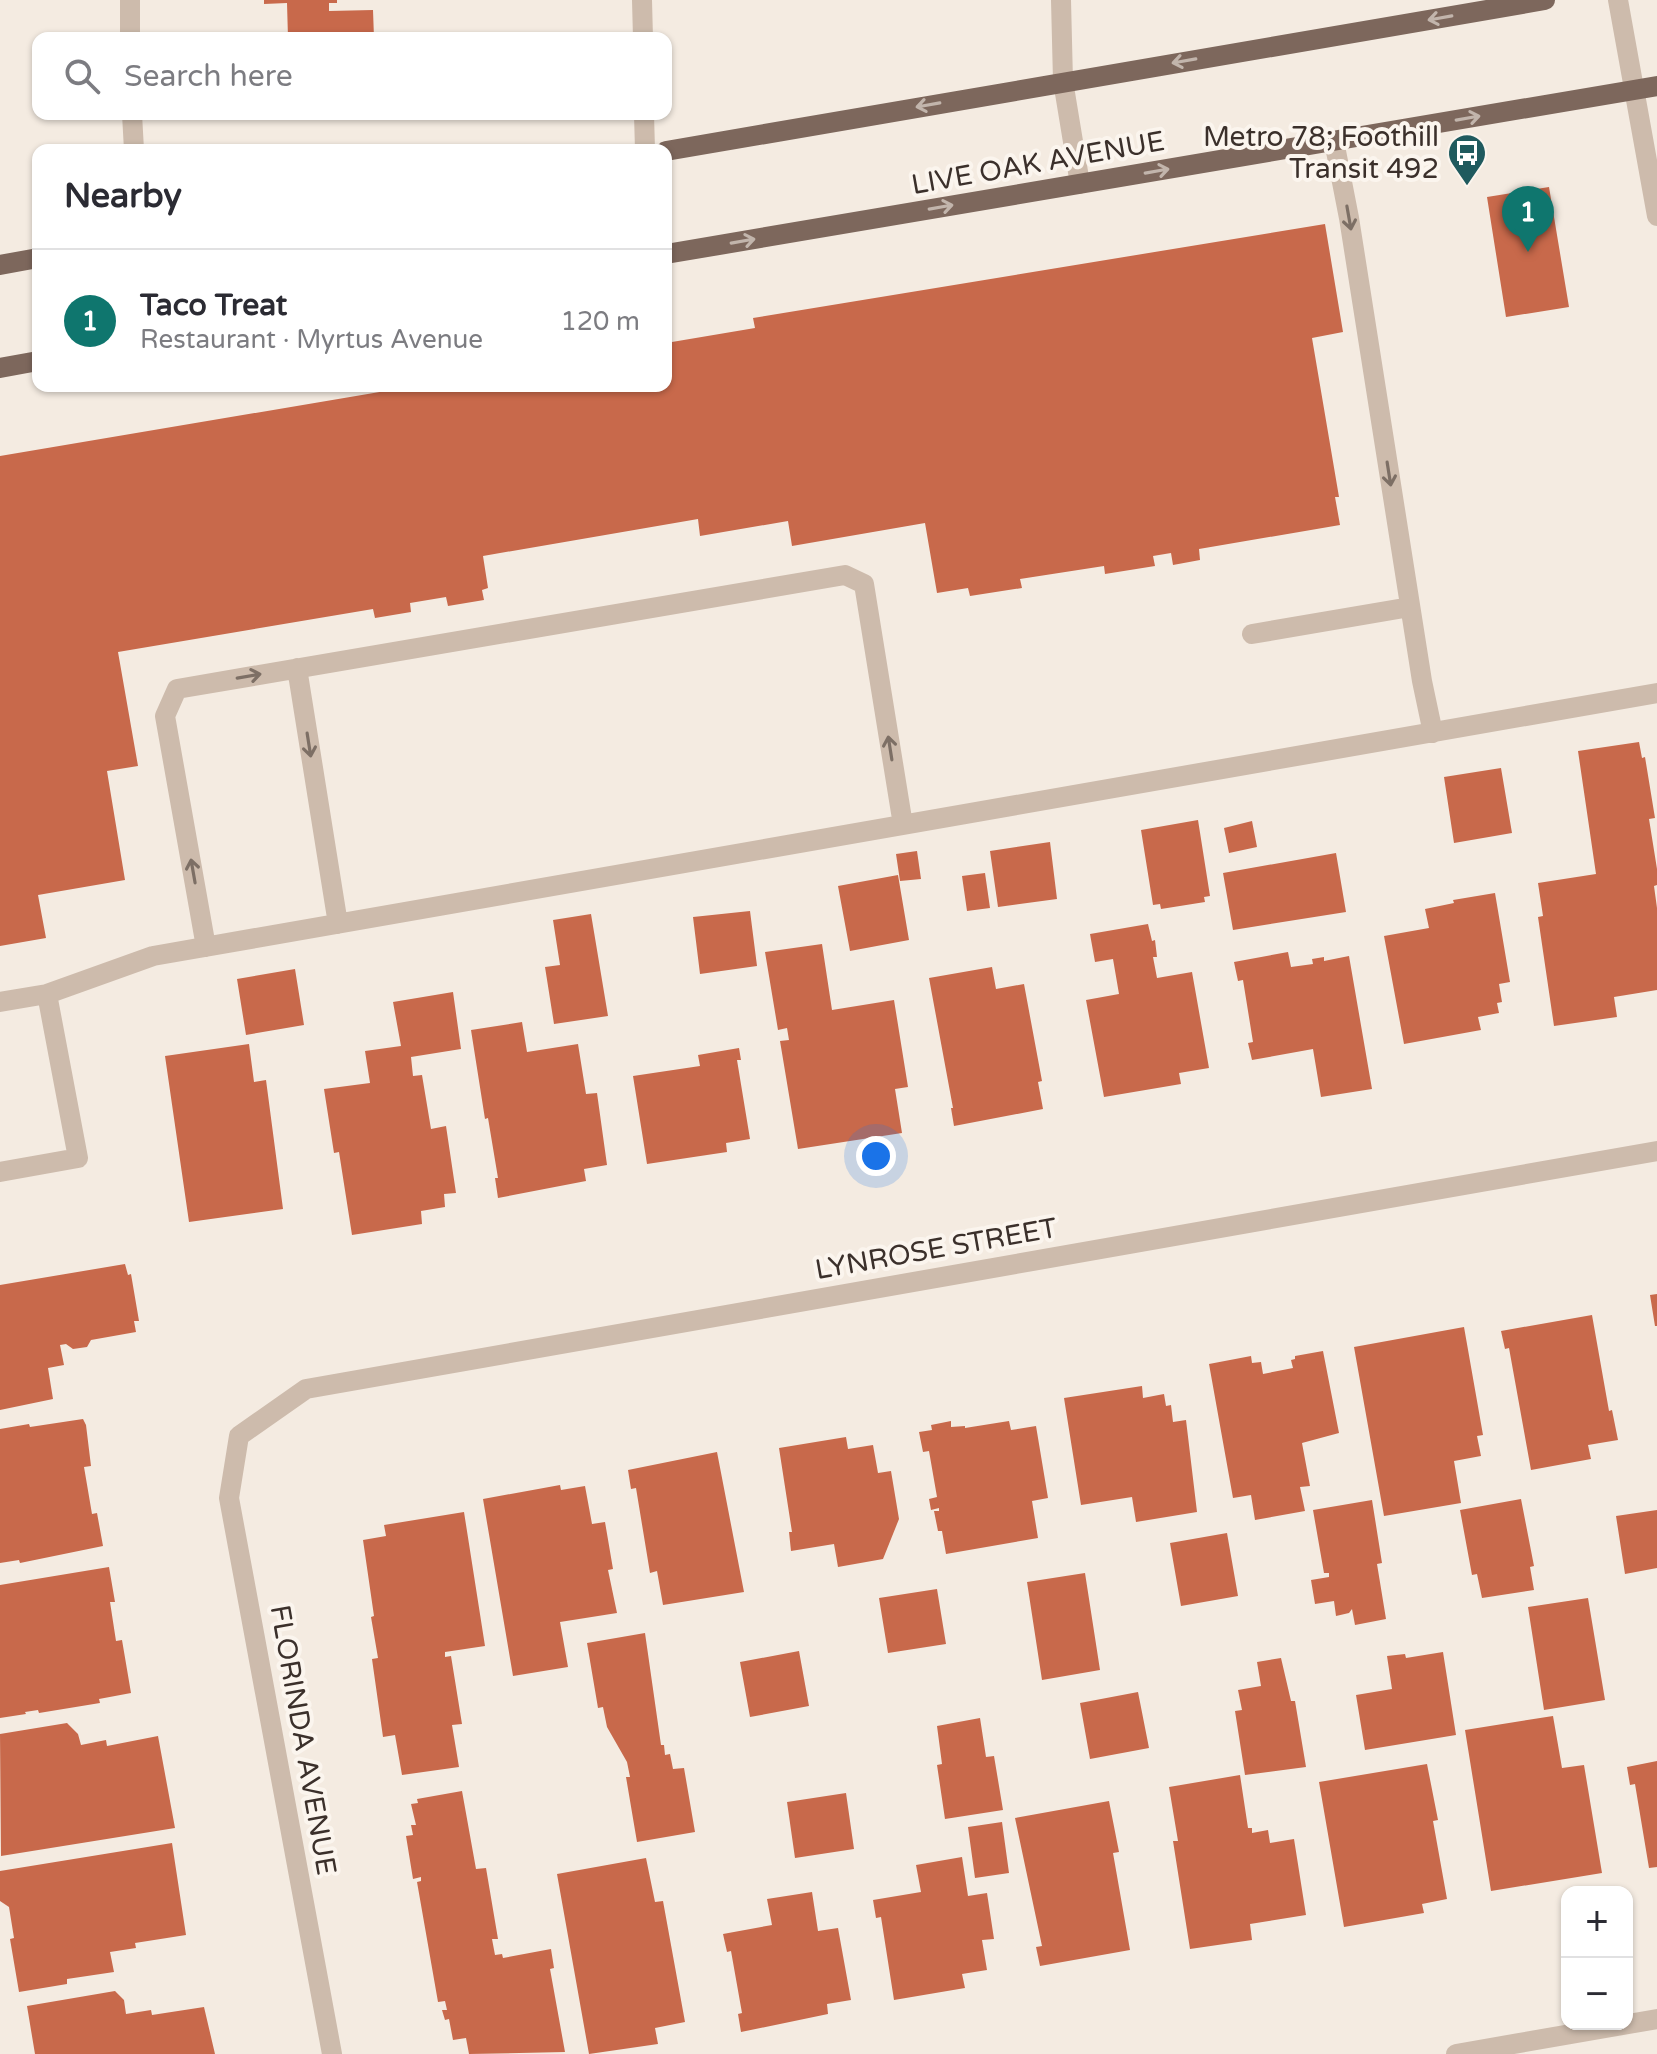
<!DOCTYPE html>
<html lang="en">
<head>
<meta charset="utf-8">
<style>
  :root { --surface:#fff; --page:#f2f2f3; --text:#2b2b33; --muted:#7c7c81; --line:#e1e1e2; --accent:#0f766e }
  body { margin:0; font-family:"Varela Round",sans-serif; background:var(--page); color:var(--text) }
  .controls { position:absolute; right:24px; bottom:24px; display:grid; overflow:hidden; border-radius:16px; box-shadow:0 2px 6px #0004 }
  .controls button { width:72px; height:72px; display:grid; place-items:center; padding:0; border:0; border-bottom:2px solid var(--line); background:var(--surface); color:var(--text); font:40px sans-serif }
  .you { position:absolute; left:876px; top:1156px; width:28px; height:28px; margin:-20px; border:6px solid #fff; border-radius:50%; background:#1a73e8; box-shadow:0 0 0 12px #1a73e833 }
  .badge { display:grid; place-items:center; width:52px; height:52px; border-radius:50%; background:var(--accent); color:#fff; font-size:26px; font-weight:700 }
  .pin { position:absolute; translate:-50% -66px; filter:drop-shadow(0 2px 4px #0008) }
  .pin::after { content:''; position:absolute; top:42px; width:28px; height:24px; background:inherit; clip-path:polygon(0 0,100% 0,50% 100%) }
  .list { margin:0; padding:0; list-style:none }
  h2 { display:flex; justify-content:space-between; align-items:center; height:104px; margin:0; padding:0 32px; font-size:34px }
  h2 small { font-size:26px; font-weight:400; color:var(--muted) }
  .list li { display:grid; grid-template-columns:52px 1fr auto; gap:24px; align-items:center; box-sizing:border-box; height:144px; padding:0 32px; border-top:2px solid var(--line) }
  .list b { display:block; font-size:30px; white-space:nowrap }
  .list p { margin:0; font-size:26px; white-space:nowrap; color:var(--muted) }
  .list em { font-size:26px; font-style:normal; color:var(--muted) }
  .icon { flex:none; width:44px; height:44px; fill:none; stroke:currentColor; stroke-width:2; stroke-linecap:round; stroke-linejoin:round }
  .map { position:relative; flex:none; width:1657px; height:2054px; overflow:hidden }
  .search { position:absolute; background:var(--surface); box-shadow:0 2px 6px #0004; left:32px; top:32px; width:640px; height:88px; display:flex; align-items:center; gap:20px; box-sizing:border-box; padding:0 28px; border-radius:16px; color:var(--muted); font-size:30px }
  .panel { position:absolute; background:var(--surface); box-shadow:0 2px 6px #0004; left:32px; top:144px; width:640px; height:248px; border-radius:16px }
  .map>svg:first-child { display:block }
</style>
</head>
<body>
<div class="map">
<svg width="1657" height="2054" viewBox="0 0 1657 2054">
  <rect width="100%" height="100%" fill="#f4ebe1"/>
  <path fill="#c8694b" d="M 264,0 L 337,0 L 337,3 L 329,3 L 329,11 L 373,10 L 374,38 L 288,38 L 287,3 L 264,4 Z
    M 1549,187 L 1569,307 L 1506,317 L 1487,197 Z
    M 1325,224 L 1343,332 L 1312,338 L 1339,497 L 1335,497 L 1340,525 L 1199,549 L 1200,560 L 1173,565 L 1171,553 L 1153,556 L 1155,566 L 1105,574 L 1104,566 L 1020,579 L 1022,588 L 970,596 L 968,588 L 937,593 L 925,523 L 792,546 L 788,521 L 700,536 L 698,519 L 483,556 L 488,588 L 482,590 L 484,600 L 448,606 L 446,597 L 410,603 L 411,612 L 375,618 L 373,609 L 118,652 L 138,766 L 107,771 L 125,880 L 38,895 L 46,938 L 0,946 L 0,456 L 415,386 L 666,386 L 666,343 L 755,328 L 753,318 Z
    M 1639,742 L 1642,758 L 1645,757 L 1655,818 L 1649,819 L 1657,869 L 1657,885 L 1654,886 L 1657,908 L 1657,990 L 1614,997 L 1617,1017 L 1554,1026 L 1538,917 L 1543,916 L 1538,883 L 1596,874 L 1578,751 Z
    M 1501,768 L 1512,833 L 1454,843 L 1444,777 Z
    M 1198,820 L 1210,896 L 1204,897 L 1205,902 L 1161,909 L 1160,904 L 1153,905 L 1141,830 Z
    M 1252,821 L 1257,847 L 1229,853 L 1224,828 Z
    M 1050,842 L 1057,899 L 998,907 L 990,851 Z
    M 917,851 L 921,879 L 900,881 L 896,854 Z
    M 1336,853 L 1346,912 L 1233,930 L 1223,873 Z
    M 985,873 L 990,908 L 967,911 L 962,876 Z
    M 898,875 L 909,940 L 850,951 L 838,886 Z
    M 1495,893 L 1510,982 L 1499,984 L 1502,1002 L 1497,1003 L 1499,1013 L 1478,1017 L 1481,1030 L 1404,1044 L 1384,936 L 1429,928 L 1425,909 L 1454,903 L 1453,900 Z
    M 750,911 L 757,966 L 700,974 L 693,917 Z
    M 591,914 L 608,1016 L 554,1024 L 545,967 L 560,965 L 553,920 Z
    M 1148,924 L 1152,941 L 1155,940 L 1157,957 L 1153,957 L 1157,978 L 1192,972 L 1209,1068 L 1179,1073 L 1181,1084 L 1104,1097 L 1086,1000 L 1119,994 L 1113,959 L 1095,962 L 1090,934 Z
    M 822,944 L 832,1010 L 894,1000 L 908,1087 L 895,1089 L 902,1133 L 798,1149 L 780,1041 L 789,1040 L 787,1028 L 778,1030 L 765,952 Z
    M 1288,952 L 1291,967 L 1313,964 L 1312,959 L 1324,957 L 1324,961 L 1349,956 L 1372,1089 L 1321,1097 L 1313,1049 L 1252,1060 L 1248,1043 L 1253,1042 L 1243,980 L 1238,981 L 1234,962 Z
    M 992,967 L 996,989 L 1024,984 L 1042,1081 L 1038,1082 L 1043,1109 L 954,1126 L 951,1108 L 953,1108 L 929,978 Z
    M 295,969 L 304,1025 L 246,1035 L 237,979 Z
    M 453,992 L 461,1049 L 411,1057 L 413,1076 L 422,1075 L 431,1129 L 446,1126 L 456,1193 L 444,1194 L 445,1207 L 421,1211 L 422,1224 L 352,1235 L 339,1152 L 334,1153 L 324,1089 L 370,1083 L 365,1051 L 401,1046 L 393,1002 Z
    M 522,1022 L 527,1052 L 578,1044 L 586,1094 L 597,1093 L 607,1165 L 584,1169 L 586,1181 L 498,1198 L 495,1178 L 498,1178 L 488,1118 L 485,1119 L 471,1030 Z
    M 249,1044 L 254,1082 L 266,1080 L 283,1209 L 189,1222 L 165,1056 Z
    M 739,1048 L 741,1060 L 737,1060 L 750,1139 L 726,1143 L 727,1152 L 647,1164 L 633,1076 L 700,1066 L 698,1055 Z
    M 125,1264 L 128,1275 L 131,1274 L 139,1321 L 134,1321 L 136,1332 L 91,1340 L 87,1347 L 73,1349 L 66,1344 L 60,1345 L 64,1365 L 48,1368 L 53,1399 L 0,1410 L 0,1285 Z
    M 1657,1294 L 1657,1326 L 1655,1326 L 1650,1295 Z
    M 1592,1315 L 1609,1411 L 1612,1410 L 1618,1440 L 1588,1445 L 1591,1459 L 1531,1470 L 1509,1348 L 1505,1349 L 1501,1331 Z
    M 1464,1327 L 1483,1435 L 1477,1436 L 1481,1456 L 1454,1461 L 1461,1503 L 1384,1516 L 1354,1347 Z
    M 1323,1351 L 1339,1433 L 1302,1443 L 1310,1486 L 1300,1487 L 1305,1511 L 1255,1520 L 1251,1495 L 1233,1498 L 1209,1364 L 1251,1356 L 1252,1363 L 1261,1362 L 1263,1374 L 1293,1368 L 1291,1360 L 1295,1359 L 1295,1356 Z
    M 1142,1386 L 1143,1398 L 1164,1394 L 1166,1406 L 1171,1405 L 1173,1422 L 1186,1420 L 1197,1512 L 1136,1522 L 1132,1497 L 1081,1505 L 1064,1398 Z
    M 83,1419 L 86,1425 L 91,1466 L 84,1467 L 92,1514 L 97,1513 L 103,1546 L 20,1563 L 19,1560 L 0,1563 L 0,1429 L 29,1424 L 30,1427 Z
    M 951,1421 L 951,1427 L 965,1426 L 965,1428 L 1009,1421 L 1011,1430 L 1036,1426 L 1048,1498 L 1032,1501 L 1038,1538 L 946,1554 L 942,1531 L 938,1531 L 934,1511 L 939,1511 L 939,1508 L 931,1510 L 929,1499 L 937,1497 L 929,1451 L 923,1452 L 919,1432 L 932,1430 L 931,1425 Z
    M 846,1437 L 848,1449 L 873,1445 L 878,1473 L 891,1471 L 899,1519 L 883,1559 L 838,1567 L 834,1544 L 791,1551 L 789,1532 L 792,1532 L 779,1448 Z
    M 717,1452 L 744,1592 L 663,1605 L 657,1571 L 650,1573 L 636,1488 L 631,1489 L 628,1470 Z
    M 560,1485 L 561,1490 L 585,1486 L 592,1524 L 605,1522 L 613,1569 L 608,1570 L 617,1613 L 560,1622 L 568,1667 L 513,1676 L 483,1499 Z
    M 1521,1499 L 1534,1566 L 1530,1567 L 1534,1590 L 1482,1598 L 1477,1574 L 1472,1575 L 1460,1510 Z
    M 1372,1500 L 1382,1563 L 1377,1564 L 1386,1619 L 1355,1625 L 1352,1609 L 1349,1613 L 1336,1616 L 1334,1601 L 1315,1604 L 1311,1580 L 1329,1577 L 1329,1573 L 1324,1573 L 1313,1510 Z
    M 1657,1510 L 1657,1568 L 1625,1574 L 1616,1516 Z
    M 464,1512 L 485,1646 L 445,1652 L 445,1657 L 451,1656 L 462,1724 L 452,1725 L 459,1767 L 402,1775 L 395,1735 L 383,1737 L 372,1659 L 378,1658 L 371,1617 L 374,1616 L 363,1540 L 386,1536 L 384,1525 Z
    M 1227,1533 L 1238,1596 L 1181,1606 L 1170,1543 Z
    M 109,1567 L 115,1602 L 110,1602 L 116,1641 L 122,1640 L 131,1693 L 99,1699 L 100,1703 L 39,1713 L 38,1710 L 25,1712 L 26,1714 L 0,1718 L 0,1585 Z
    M 1085,1573 L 1100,1670 L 1042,1680 L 1027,1582 Z
    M 937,1589 L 946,1644 L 888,1653 L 879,1598 Z
    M 1588,1598 L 1605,1700 L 1544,1710 L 1528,1607 Z
    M 645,1633 L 661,1745 L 664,1745 L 665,1755 L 670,1754 L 673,1769 L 684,1768 L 695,1832 L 637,1842 L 626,1777 L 630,1777 L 627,1762 L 607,1727 L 603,1707 L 598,1708 L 587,1643 Z
    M 799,1651 L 809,1706 L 750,1717 L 740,1662 Z
    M 1443,1652 L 1456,1735 L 1365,1750 L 1356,1695 L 1392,1689 L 1387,1656 L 1405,1654 L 1406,1658 Z
    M 1281,1658 L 1291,1701 L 1295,1701 L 1306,1767 L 1245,1775 L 1235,1711 L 1242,1710 L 1238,1690 L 1261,1686 L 1257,1662 Z
    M 1138,1692 L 1149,1748 L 1090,1759 L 1080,1703 Z
    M 1553,1716 L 1562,1768 L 1584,1765 L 1602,1873 L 1491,1891 L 1465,1730 Z
    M 980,1718 L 986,1757 L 994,1756 L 1003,1810 L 945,1819 L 937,1765 L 942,1764 L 937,1726 Z
    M 67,1723 L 78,1734 L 81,1745 L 106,1740 L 107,1746 L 158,1736 L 175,1828 L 1,1856 L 0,1734 Z
    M 1657,1761 L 1657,1867 L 1649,1868 L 1635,1784 L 1630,1785 L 1627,1767 Z
    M 1427,1764 L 1438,1820 L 1433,1821 L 1447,1899 L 1422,1904 L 1424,1913 L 1344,1927 L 1319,1782 Z
    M 1240,1775 L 1248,1828 L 1252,1828 L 1252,1833 L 1268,1830 L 1270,1843 L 1294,1839 L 1306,1915 L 1250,1924 L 1252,1940 L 1190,1949 L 1173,1841 L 1178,1841 L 1169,1787 Z
    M 462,1791 L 476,1869 L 486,1868 L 498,1939 L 492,1939 L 495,1955 L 502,1954 L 503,1958 L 551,1949 L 554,1968 L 550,1969 L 565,2052 L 469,2054 L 466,2038 L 453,2040 L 449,2019 L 445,2020 L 442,2010 L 447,2010 L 445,2001 L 438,2002 L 417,1882 L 421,1881 L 421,1877 L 413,1879 L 406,1836 L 413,1835 L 411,1825 L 416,1825 L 411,1804 L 418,1803 L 417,1799 Z
    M 846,1793 L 854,1849 L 795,1858 L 787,1802 Z
    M 1109,1801 L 1119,1852 L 1113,1853 L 1130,1950 L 1040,1966 L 1036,1947 L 1042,1946 L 1015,1818 Z
    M 1002,1822 L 1009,1873 L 975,1878 L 968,1827 Z
    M 172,1843 L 186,1935 L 135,1943 L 136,1948 L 110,1952 L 114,1972 L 67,1979 L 67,1984 L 19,1992 L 10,1939 L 14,1938 L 9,1907 L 0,1901 L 0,1871 Z
    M 962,1857 L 968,1896 L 987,1893 L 994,1939 L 982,1940 L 987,1970 L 962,1974 L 965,1988 L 894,2000 L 881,1917 L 876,1918 L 873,1900 L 921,1892 L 916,1865 Z
    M 646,1858 L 655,1902 L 663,1901 L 685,2022 L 655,2028 L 658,2044 L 589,2054 L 557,1874 Z
    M 812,1892 L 818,1931 L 838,1928 L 851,2000 L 827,2004 L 828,2014 L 741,2032 L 738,2014 L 742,2013 L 731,1951 L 727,1952 L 723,1934 L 772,1925 L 767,1899 Z
    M 115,1991 L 124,2000 L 126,2014 L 151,2010 L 152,2015 L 204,2007 L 215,2054 L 35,2054 L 27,2006 Z"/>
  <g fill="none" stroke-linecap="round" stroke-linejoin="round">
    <path stroke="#cdbbac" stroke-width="20" d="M 130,0 L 130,38
      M 642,0 L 643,38
      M 1061,0 L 1063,81 L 1080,184
      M 1618,0 L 1657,216
      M 132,114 L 134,150
      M 644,114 L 645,150
      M 1334,141 L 1349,218 L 1422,681 L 1433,733
      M 1252,634 L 1410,607
      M 297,668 L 338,924
      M 206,947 L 165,716 L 177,689 L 845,575 L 864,584 L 903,825
      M 47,994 L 153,956 L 1657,693
      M 0,1002 L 47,994 L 78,1158 L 0,1172
      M 332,2054 L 229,1498 L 239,1436 L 306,1389 L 1657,1151
      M 1456,2054 L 1657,2019"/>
    <path stroke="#7d675c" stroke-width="20" d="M 666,151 L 1545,0
      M 666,254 L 1657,86
      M 0,265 L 38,258
      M 0,368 L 38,361"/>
  </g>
  <defs><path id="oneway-shaft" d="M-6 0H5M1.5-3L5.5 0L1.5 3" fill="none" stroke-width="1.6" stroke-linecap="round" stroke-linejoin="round" transform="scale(2)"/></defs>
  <g stroke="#c2b5ac">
    <use href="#oneway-shaft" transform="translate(1440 18) rotate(170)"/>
    <use href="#oneway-shaft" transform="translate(1184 61) rotate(170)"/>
    <use href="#oneway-shaft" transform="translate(928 105) rotate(170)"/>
    <use href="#oneway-shaft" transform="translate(1468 118) rotate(-10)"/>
    <use href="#oneway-shaft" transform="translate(1157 171) rotate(-10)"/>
    <use href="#oneway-shaft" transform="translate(941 207) rotate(-10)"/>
    <use href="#oneway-shaft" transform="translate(743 241) rotate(-10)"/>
  </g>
  <g stroke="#7d6f65">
    <use href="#oneway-shaft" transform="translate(1349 218) rotate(80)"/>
    <use href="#oneway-shaft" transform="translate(1389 474) rotate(81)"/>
    <use href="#oneway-shaft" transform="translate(249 676) rotate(-10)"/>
    <use href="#oneway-shaft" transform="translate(309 745) rotate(81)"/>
    <use href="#oneway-shaft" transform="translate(890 748) rotate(-99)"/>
    <use href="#oneway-shaft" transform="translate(193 871) rotate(-100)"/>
  </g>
  <defs>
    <g id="bus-pin" transform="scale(2)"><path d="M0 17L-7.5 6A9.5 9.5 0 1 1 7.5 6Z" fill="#1f5a5e" stroke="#fbf5ee"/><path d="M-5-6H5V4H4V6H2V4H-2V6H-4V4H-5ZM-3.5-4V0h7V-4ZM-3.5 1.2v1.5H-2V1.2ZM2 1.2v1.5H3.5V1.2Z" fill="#fff"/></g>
  </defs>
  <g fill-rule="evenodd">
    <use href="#bus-pin" x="1467" y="153"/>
  </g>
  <g text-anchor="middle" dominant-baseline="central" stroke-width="8" stroke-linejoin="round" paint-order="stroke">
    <g font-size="28" fill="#3b302b" stroke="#fbf5ee" text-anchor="end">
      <text x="1439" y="137">Metro 78; Foothill<tspan x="1439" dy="32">Transit 492</tspan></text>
    </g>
    <g font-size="28" fill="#3b302b" stroke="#fbf5ee">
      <text transform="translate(1038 163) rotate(-10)">LIVE OAK AVENUE</text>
      <text transform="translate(936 1249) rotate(-10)">LYNROSE STREET</text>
      <text transform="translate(303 1740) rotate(80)">FLORINDA AVENUE</text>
    </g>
  </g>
</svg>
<div class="controls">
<button>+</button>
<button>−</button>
</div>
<div class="you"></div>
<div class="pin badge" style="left:1528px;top:252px">1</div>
<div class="search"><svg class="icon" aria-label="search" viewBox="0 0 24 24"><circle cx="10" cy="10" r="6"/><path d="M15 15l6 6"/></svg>Search here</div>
<section class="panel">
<h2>Nearby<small></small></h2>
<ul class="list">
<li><span class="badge">1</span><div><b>Taco Treat</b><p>Restaurant · Myrtus Avenue</p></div><em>120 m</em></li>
</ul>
</section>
</div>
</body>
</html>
